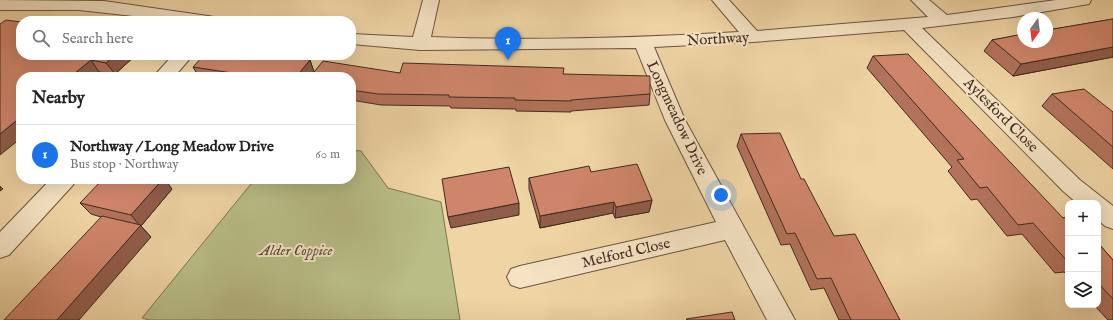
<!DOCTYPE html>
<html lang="en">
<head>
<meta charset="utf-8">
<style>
  :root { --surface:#fff; --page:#f2f2f2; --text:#222; --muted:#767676; --line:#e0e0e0; --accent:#1a73e8 }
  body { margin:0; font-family:"IM FELL English",serif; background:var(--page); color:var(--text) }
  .controls { position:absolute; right:12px; bottom:12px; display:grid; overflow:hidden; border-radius:8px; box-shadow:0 4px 16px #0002 }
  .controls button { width:36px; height:36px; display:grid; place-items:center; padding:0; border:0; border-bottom:1px solid var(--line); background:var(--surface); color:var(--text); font:20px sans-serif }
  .compass { position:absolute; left:1017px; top:12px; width:36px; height:36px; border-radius:50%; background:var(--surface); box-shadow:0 4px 16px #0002; rotate:194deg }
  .you { position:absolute; left:721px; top:195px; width:14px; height:14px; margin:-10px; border:3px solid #fff; border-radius:50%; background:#1a73e8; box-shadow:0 0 0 6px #1a73e833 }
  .badge { display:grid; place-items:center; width:26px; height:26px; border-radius:50%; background:var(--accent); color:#fff; font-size:13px; font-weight:700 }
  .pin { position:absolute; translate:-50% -33px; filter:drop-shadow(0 1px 2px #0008) }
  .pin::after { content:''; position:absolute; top:21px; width:14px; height:12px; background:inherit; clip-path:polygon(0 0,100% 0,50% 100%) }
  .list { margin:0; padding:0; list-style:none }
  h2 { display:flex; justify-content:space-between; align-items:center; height:52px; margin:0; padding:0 16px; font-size:17px }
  h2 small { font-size:13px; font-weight:400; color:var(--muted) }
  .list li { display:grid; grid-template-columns:26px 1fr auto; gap:12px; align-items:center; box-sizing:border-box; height:60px; padding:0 16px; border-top:1px solid var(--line) }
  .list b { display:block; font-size:15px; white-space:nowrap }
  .list p { margin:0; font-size:13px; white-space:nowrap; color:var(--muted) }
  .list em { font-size:13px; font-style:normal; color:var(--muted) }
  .icon { flex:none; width:22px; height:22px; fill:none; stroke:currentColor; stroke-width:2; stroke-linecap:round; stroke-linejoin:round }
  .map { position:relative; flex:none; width:1113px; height:320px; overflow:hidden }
  .search { position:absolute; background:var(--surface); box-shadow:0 4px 16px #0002; left:16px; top:16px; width:340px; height:44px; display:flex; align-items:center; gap:10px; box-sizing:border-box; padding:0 14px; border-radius:16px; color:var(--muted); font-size:15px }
  .panel { position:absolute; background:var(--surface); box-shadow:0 4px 16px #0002; left:16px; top:72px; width:340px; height:112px; border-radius:16px }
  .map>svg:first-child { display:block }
</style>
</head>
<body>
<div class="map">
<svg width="1113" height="320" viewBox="0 0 1113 320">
  <rect width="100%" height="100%" fill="#efd4a4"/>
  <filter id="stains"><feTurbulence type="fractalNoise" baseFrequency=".005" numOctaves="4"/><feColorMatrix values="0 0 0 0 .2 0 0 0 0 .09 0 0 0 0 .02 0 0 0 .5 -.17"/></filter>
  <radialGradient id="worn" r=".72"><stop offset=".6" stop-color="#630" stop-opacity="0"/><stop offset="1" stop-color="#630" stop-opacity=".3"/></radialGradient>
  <path fill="#b9bd86" stroke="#7d7452" d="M 351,150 L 361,151 L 388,188 L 441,202 L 460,320 L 149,320 L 142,318 L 255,179 L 351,179 Z"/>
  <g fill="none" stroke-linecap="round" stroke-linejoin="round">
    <g stroke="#6c5440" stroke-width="2">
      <path id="minor" d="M 0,0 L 104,1 L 208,16 L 214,17 L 217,21 L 178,21 L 79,10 L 0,10 Z
        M 423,0 L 439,0 L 431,37 C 534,41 636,38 739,32 L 712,0 L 729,0 L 757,31 L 928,17 L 911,0 L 929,0 L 947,15 L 1056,0 L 1091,0 L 1089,4 L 1013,17 L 922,28 L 1080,180 L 1113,206 L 1113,229 L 1105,226 L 1098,220 L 1098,203 L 1077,203 L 1064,192 L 904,30 L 753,42 L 654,47 L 685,120 L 795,320 L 767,320 L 725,240 L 520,288 L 511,285 L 507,277 L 511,269 L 520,266 L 716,222 L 665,120 L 636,48 L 420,50 L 351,44 L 351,34 L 413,37 Z
        M 173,55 L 193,55 L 174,77 L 153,77 Z
        M 51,179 L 76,179 L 73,185 L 9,255 L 0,258 L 0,232 Z"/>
    </g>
    <use href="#minor" fill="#f5e3c4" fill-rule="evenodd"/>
  </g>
  <path fill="#b2725c" stroke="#412a1f" d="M 1113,19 L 1113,57 L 1013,76 L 984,51 L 992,40 Z
    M 21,55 L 136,55 L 115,74 L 99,72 L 93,77 L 21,77 Z
    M 873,56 L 1063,218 L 1068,217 L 1068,276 L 1064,272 L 1055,273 L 1022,234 L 1007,236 L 977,199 L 971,200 L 948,171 L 952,167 L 867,68 Z
    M 310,60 L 314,72 L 310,77 L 199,77 L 193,67 Z
    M 400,73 L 563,74 L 650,94 L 649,105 L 571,111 L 571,112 L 516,111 L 516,109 L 451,108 L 450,106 L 381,105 L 351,100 L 351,77 Z
    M 1052,94 L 1113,112 L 1113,169 L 1042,106 Z
    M 741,134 L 801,179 L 834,236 L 900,320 L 839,320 L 824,288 L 811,290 L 790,244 L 781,245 L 737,146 Z
    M 591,172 L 652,200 L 649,212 L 615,218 L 613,213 L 540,228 L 529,189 L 529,178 Z
    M 172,189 L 141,226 L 151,237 L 101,217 L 91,214 L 80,203 Z
    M 1098,243 L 1113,260 L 1113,320 L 1108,320 L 1094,305 L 1098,305 Z"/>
  <path fill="#915d4b" stroke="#412a1f" d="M 1113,47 L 1113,57 L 1013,76 L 1021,64 Z
    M 115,55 L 136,55 L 115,74 L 106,63 Z
    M 91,60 L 99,72 L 93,77 L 70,77 Z
    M 310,60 L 314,72 L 310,77 L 296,77 Z
    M 21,117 L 21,138 L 0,155 L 0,134 Z
    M 163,179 L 165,179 L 172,189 L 141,226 L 151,237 L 79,320 L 57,320 L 140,226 L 131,215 Z
    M 0,186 L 3,189 L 0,191 Z
    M 652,200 L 649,212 L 615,218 L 616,207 Z
    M 614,202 L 613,213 L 540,228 L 540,216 Z
    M 519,203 L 519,215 L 451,228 L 448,217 Z"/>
  <path fill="#cf856b" stroke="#412a1f" d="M 1113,19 L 1113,47 L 1021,64 L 992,40 L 1023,34 L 1023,42 L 1047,42 L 1047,30 Z
    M 6,20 L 21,22 L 21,55 L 115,55 L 106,63 L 91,60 L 70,77 L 21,77 L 21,117 L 0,134 L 0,24 Z
    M 908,54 L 1063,218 L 1068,217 L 1068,262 L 1033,223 L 1018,225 L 987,187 L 980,188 L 957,160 L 964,159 L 873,56 Z
    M 204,55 L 277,55 L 310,60 L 296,77 L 258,77 L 193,67 Z
    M 323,61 L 400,73 L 403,63 L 564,68 L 563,74 L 650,76 L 650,94 L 571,100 L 571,101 L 515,100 L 515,98 L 449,97 L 449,95 L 378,94 L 351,90 L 351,77 L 310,77 Z
    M 1084,89 L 1113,112 L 1113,147 L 1052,94 Z
    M 780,133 L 801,179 L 804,179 L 834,236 L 855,234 L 900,320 L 851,320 L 831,278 L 817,279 L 795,233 L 787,234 L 741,134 Z
    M 637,164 L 652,200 L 616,207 L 614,202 L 540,216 L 529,178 L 589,166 L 591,172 Z
    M 509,167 L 519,203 L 448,217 L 442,179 Z
    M 103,179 L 163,179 L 131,215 L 80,203 Z
    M 102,216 L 141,225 L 57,320 L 4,320 Z
    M 1098,243 L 1113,260 L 1113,299 L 1098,283 Z
    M 732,312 L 735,320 L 687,320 L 686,319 Z"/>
  <g text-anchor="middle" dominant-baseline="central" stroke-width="4" stroke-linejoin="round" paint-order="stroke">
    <g font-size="15" fill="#412a1f" stroke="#f5e3c4">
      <text transform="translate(718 39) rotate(-3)">Northway</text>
      <text transform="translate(1001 115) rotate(45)">Aylesford Close</text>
      <text transform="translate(677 118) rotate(65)">Longmeadow Drive</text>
      <text transform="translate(626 253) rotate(-13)">Melford Close</text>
    </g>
    <g font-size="15" font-style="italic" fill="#594734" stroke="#f5e3c4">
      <text x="296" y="250">Alder Coppice</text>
    </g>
  </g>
  <rect width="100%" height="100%" filter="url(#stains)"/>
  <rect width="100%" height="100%" fill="url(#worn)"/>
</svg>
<div class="controls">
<button>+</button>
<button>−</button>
<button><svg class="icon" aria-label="layers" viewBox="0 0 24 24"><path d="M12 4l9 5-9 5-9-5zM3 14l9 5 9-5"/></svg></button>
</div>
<svg class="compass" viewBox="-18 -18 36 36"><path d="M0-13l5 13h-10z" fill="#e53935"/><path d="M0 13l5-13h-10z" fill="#767676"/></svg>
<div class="you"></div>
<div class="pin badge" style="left:508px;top:60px">1</div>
<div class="search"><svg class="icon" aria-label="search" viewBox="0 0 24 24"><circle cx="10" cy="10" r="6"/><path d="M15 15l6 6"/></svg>Search here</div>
<section class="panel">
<h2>Nearby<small></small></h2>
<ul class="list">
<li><span class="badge">1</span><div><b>Northway / Long Meadow Drive</b><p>Bus stop · Northway</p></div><em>60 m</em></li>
</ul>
</section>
</div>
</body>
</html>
